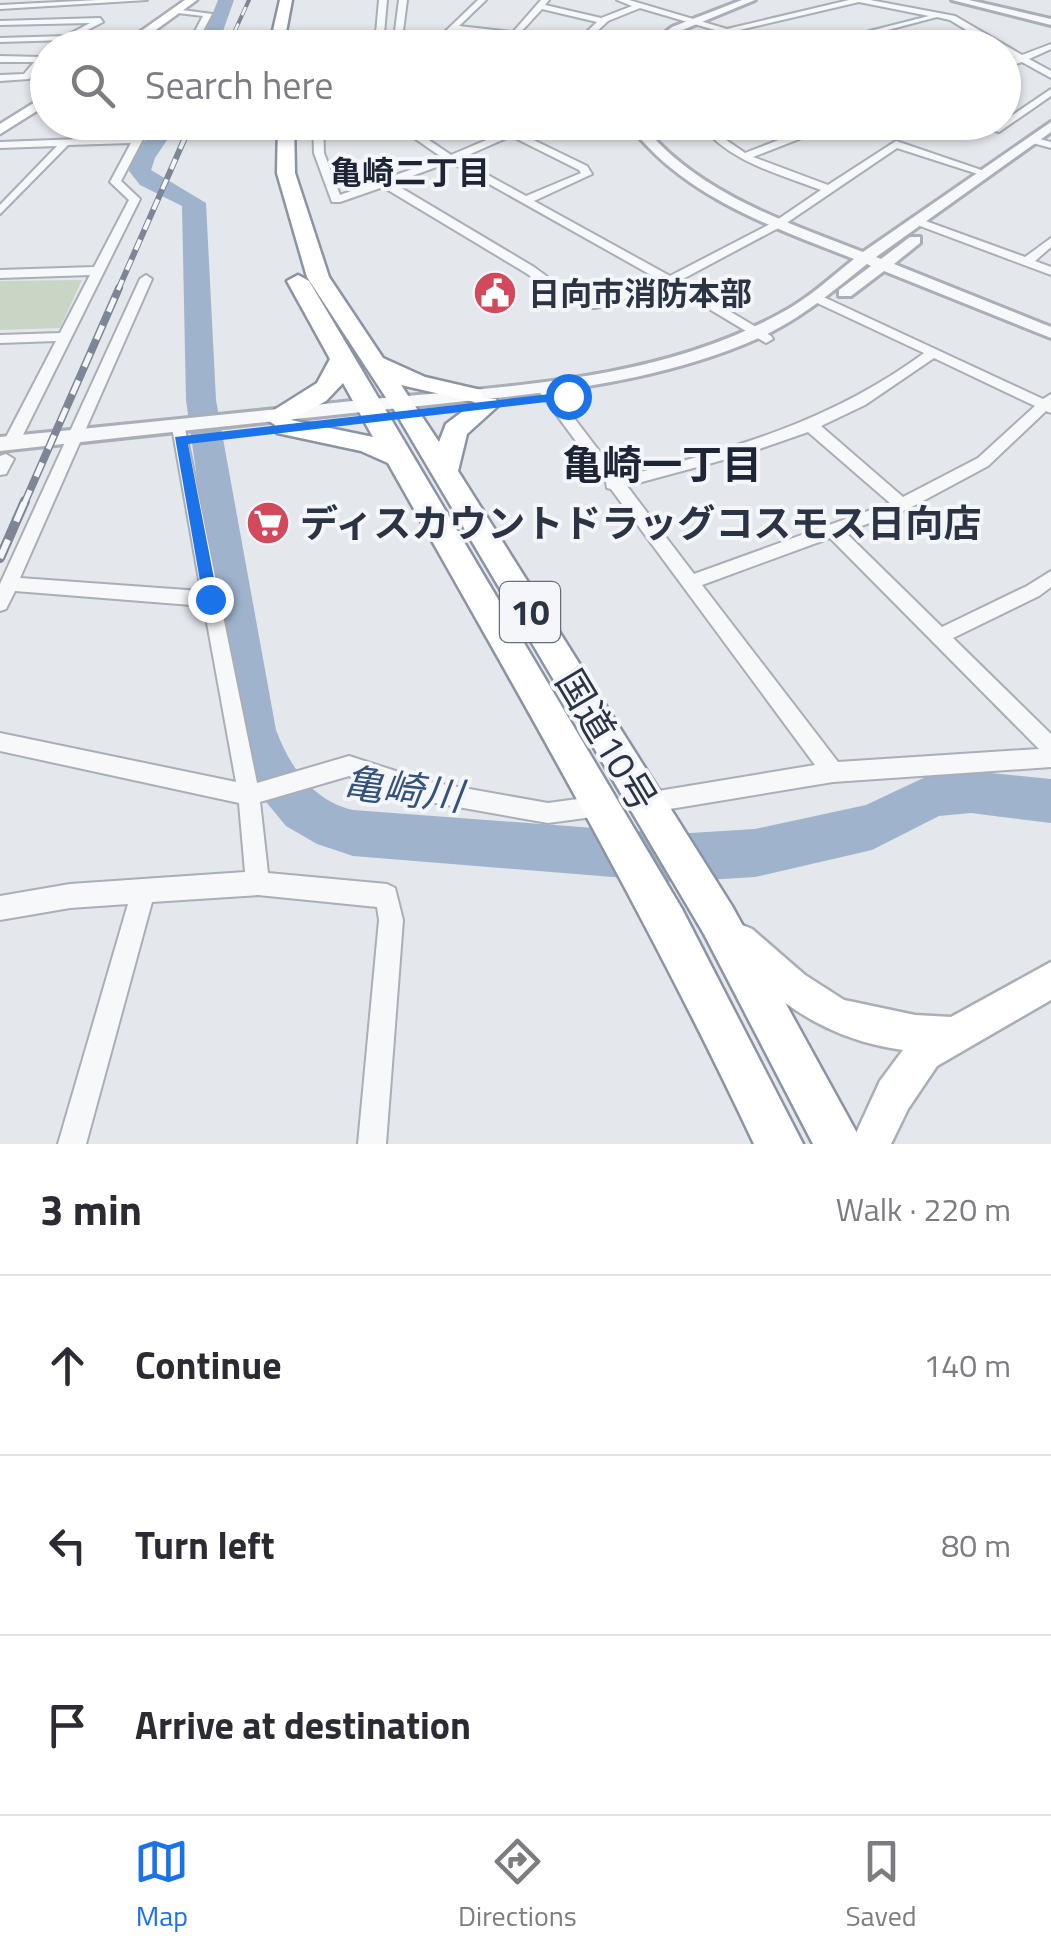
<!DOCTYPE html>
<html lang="en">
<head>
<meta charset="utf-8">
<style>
  :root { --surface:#fff; --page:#f2f2f3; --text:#2b2b33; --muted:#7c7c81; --line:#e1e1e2; --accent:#1a73e8 }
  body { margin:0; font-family:"Titillium Web","Noto Sans JP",sans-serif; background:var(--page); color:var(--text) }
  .stop { position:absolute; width:30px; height:30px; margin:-22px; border:8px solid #1a73e8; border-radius:50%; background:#fff }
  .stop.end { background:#1a73e8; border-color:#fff; box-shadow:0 2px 10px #0008 }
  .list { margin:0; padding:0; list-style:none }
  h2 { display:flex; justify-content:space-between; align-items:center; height:130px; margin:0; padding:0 40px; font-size:42px }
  h2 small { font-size:32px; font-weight:400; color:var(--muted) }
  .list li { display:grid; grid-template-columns:65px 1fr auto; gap:30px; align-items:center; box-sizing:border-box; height:180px; padding:0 40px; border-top:2px solid var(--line) }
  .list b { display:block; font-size:38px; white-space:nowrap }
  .list em { font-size:32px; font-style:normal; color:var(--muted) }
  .icon { flex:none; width:55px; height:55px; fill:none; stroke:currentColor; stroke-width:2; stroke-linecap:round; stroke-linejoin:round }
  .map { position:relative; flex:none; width:1051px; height:1144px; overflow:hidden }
  .search { position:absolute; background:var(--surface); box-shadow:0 2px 8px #0004; left:30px; right:30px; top:30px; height:110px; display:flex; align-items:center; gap:25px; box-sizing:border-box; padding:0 35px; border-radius:55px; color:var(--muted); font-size:38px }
  .sheet { height:670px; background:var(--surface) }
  nav { display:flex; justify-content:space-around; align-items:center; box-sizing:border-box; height:140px; border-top:2px solid var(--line); background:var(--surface); font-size:28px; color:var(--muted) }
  nav a { display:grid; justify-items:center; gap:5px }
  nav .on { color:var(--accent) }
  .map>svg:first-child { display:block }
</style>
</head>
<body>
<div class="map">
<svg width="1051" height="1144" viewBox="0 0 1051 1144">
  <rect width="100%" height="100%" fill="#e4e7ec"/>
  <path fill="#c9d6c5" d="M 82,280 L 60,328 L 0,330 L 0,281 Z"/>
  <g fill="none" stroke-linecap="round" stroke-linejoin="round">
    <path fill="#9fb4cc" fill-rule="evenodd" d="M 218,0 L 234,0 L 217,48 L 199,48 Z
      M 158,122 L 179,122 L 155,158 L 151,170 L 206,203 L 216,400 L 276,730 C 290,767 313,801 353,810 L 674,834 L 755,829 L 866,805 L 934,773 L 971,771 L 1051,779 L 1051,823 L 971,813 L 939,816 L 872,850 L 755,877 L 674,882 L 353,856 L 317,844 L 286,826 L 262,797 L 232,730 L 186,400 L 182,206 L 140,185 L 129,171 L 133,158 Z"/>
    <g stroke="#a9aeb7" stroke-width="4">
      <path id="minor" d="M 98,0 L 147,0 L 0,9 L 0,5 Z
        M 379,0 L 387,0 L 384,33 L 372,48 L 363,48 L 376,33 Z
        M 399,0 L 407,0 L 403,31 L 389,48 L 380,48 L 395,31 Z
        M 478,0 L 486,0 L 459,26 L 513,32 L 541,0 L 549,0 L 545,5 L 601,18 L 632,6 L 617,0 L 629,0 L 727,29 L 849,0 L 870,0 L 955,16 L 1022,55 L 1051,44 L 1051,49 L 1029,59 L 1051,71 L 1051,78 L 1022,62 L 1004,68 L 1004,63 L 1015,58 L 1004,51 L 1004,48 L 995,48 L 979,38 L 946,48 L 932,48 L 973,34 L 950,20 L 937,17 L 819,48 L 803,48 L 929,16 L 859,2 L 735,31 L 801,48 L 759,43 L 640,8 L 608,21 L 579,48 L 570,48 L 574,44 L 517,37 L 508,48 L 499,48 L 509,37 L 455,31 L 437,48 L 428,48 ZM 542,9 L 597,22 L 578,40 L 520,33 Z
        M 175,9 L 212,14 L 194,48 L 186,48 L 203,16 L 178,13 Z
        M 100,18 L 103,22 L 68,40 L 0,42 L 0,38 L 66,36 L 90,23 L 0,25 L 0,21 Z
        M 0,56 L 41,57 L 45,60 L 29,79 L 0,81 L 0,75 L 24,74 L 34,62 L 0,62 Z
        M 1051,89 L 1051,96 L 999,132 L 966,122 L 995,127 Z
        M 143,122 L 152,122 L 121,181 L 140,199 L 19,443 L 11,448 L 6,447 L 3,443 L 56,341 L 0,343 L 0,335 L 60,333 L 90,275 L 0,278 L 0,270 L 94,267 L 129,200 L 110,182 L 131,143 L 68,145 L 0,214 L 0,205 L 57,146 L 0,148 L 0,142 L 135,137 Z
        M 313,122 L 323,122 L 324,153 L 340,195 L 443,158 L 391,122 L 402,122 L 451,155 L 503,133 L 485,122 L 498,122 L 511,129 L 526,122 L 539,122 L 519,133 L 587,166 L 592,174 L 534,201 L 670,276 L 774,222 L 821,190 C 776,173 729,162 698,122 L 707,122 L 716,133 L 745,153 L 812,127 L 808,122 L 818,122 L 824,128 L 822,130 L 753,157 L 828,185 L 896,141 L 990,173 L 981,175 L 897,148 L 782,226 L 679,281 L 771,336 L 773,339 L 766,343 L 669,285 L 596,308 L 586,308 L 560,298 L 526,273 L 383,187 L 340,202 L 332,202 L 314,153 ZM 511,136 L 579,170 L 581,173 L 526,196 L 459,159 ZM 450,162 L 660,280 L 591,301 L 568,292 L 534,267 L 393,183 Z
        M 1032,137 L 1051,142 L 1051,148 L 1029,142 L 1027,140 Z
        M 912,219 L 920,219 L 1025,257 L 1051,238 L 1051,247 L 1035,261 L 1051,267 L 1051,275 L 912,223 Z
        M 146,275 L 152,279 L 20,578 L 201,591 L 172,427 L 174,424 L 184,424 L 257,783 L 349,756 L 430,782 L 548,803 L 600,796 L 608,799 L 611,806 L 608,813 L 600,816 L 548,823 L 430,802 L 349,776 L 260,802 L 268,873 L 387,884 L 395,888 L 403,920 L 386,1144 L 358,1144 L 379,920 L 377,907 L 258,895 L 152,902 L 86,1144 L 58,1144 L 128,904 L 70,908 L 0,920 L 0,896 L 70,884 L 245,872 L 239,803 L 0,751 L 0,733 L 236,782 L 204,606 L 15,591 L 6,609 L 0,611 L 0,584 L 140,279 Z
        M 817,294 L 1043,399 L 1051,394 L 1051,413 L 1046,411 L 988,466 L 908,509 L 845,532 L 942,627 L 1027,586 L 1051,571 L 1051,587 L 1039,596 L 953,638 L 1051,734 L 1051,767 L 833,782 L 646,813 L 638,810 L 635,803 L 638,796 L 646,793 L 815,765 L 611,489 L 607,488 L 606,482 L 536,387 L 538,384 L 548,384 L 619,477 C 729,451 832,421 924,353 L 813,301 L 811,298 ZM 934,358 L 1035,406 L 978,458 L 903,497 L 821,426 L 865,405 ZM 808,432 L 890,503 L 694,574 L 627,486 L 745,454 ZM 830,538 L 1039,749 L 838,762 L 702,585 Z
        M 6,454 L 14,459 L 6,474 L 0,475 L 0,456 Z"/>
    </g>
    <g stroke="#a9aeb7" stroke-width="6">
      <path id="tertiary" d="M 742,0 L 755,0 L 680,31 L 657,48 L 645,48 L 672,27 Z
        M 952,0 L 969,0 L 1051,19 L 1051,25 Z
        M 627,122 L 640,122 C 695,192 783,221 863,252 L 1051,122 L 1051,132 L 876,257 L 881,259 L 910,237 L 920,237 L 920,243 L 894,264 L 1051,327 L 1051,338 L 884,271 L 851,296 L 839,296 L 839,290 L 871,266 L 867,264 C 833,291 802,318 761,337 C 648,388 520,395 399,408 C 266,422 133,436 0,451 L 0,437 C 121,425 241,413 362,400 C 501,386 655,383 781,313 C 808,299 830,278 854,259 C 771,226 682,197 627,122 Z"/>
    </g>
    <g stroke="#a9aeb7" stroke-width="5">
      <path id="secondary" d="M 185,0 L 197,0 L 131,48 L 117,48 Z
        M 48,94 L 48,104 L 0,134 L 0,124 Z
        M 740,924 L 752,929 L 805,975 L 844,1000 L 915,1015 L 951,1017 L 1051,962 L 1051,1000 L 937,1066 L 908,1109 L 891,1144 L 851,1144 L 880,1081 L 903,1050 C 846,1042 802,1020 758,981 C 745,969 730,958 723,941 L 728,929 Z"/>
    </g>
    <g stroke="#8b94a3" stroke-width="5">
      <path id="trunk" d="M 280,0 L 292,0 L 283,48 L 269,48 Z
        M 278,122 L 294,122 L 295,173 L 329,277 L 383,358 L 425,377 L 481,390 L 482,398 L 496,399 L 499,405 L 467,434 L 458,471 L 732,906 L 863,1144 L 813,1144 L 704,934 L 396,413 L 307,277 L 277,173 ZM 401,385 L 475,402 L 446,424 L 439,442 Z
        M 298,275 L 309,281 L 682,909 L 803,1144 L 754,1144 C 644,910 515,688 388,463 L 361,451 L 277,433 L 275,425 L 263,417 L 317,383 L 330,359 L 287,281 ZM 343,383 L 373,437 L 291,420 L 326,401 Z"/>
    </g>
    <use href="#minor" fill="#f7f8fa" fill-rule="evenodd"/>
    <use href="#tertiary" fill="#f7f8fa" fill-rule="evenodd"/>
    <use href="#secondary" fill="#fff" fill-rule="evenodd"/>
    <use href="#trunk" fill="#fff" fill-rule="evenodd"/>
    <g stroke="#7d8696" stroke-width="4">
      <path id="rail-far3" d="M 227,48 L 249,0
        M 190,127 L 192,122"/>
    </g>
    <g stroke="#7d8696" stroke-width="6">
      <path id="rail-far2" d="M 118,290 L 191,124"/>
    </g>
    <g stroke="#7d8696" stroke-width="8">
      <path id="rail-far1" d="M 24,504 L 119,288"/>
    </g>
    <g stroke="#7d8696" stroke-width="10">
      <path id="rail" d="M 0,558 L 25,501"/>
    </g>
    <use href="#rail-far3" stroke="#f4f6f9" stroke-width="2.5" stroke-dasharray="9" stroke-linecap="butt"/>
    <use href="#rail-far2" stroke="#f4f6f9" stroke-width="4" stroke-dasharray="11" stroke-linecap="butt"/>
    <use href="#rail-far1" stroke="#f4f6f9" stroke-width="5" stroke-dasharray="15" stroke-linecap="butt"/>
    <use href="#rail" stroke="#f4f6f9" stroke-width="6" stroke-dasharray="20" stroke-linecap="butt"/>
  </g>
  <path fill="#1a73e8" d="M 568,392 L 572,394 L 572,399 L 188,444 L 218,599 L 216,604 L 204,604 L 175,437 Z"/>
  <defs>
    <g id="civic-disc" transform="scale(2.25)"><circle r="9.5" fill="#d1495b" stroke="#f4f6f9"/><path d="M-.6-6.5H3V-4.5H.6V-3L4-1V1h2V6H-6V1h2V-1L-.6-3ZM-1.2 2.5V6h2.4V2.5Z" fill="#fff"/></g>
    <g id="supermarket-disc" transform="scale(2.25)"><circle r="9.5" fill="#d1495b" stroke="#f4f6f9"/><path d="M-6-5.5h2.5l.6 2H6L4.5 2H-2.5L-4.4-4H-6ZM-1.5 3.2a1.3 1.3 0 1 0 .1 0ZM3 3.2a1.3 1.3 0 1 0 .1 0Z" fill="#fff"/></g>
  </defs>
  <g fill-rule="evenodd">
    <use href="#civic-disc" x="495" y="293"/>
    <use href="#supermarket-disc" x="268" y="523"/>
  </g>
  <g text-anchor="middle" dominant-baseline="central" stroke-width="8" stroke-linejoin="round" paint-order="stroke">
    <g font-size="32" font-weight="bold" fill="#1d2536" stroke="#f4f6f9">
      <text x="410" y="172">亀崎二丁目</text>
    </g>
    <g font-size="32" font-weight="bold" fill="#2b3445" stroke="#f4f6f9" text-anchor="start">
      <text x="528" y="293">日向市消防本部</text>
    </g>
    <rect fill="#f4f6f9" stroke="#676e7b" stroke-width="2.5" x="500" y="582" width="60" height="60" rx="8"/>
    <g font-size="35" font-weight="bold" fill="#2b3445">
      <text x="530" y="612">10</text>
    </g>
    <g font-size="38" font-weight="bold" fill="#2b3445" stroke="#f4f6f9" text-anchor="start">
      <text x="300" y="523">ディスカウントドラッグコスモス日向店</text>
    </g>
    <g font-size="38" fill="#2b3445" stroke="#f4f6f9">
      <text transform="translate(607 740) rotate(59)">国道10号</text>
    </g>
    <g font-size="40" font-weight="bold" fill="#1d2536" stroke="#f4f6f9">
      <text x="662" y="464">亀崎一丁目</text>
    </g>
    <g font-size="40" font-style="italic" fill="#34527a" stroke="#f4f6f9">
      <text transform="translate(403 789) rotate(7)">亀崎川</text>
    </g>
  </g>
</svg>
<div class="stop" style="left:568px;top:396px"></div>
<div class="stop end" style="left:210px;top:599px"></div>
<div class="search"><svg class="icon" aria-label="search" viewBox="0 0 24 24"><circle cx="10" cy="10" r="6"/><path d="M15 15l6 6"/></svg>Search here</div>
</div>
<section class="sheet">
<h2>3 min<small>Walk · 220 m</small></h2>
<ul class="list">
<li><svg class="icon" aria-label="ahead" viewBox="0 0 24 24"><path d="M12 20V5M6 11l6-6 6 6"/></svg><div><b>Continue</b></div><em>140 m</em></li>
<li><svg class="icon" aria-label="left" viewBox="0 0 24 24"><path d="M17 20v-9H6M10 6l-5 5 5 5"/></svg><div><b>Turn left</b></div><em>80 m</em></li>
<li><svg class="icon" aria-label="arrive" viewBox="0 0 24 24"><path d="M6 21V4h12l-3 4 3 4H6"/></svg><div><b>Arrive at destination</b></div></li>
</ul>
</section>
<nav>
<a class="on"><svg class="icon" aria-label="map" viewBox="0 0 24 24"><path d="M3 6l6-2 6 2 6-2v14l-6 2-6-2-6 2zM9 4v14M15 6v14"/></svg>Map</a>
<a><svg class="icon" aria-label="directions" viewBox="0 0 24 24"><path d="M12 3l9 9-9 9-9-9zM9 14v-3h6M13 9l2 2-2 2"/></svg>Directions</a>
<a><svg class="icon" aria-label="saved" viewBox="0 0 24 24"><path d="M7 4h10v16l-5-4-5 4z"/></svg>Saved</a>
</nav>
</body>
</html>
